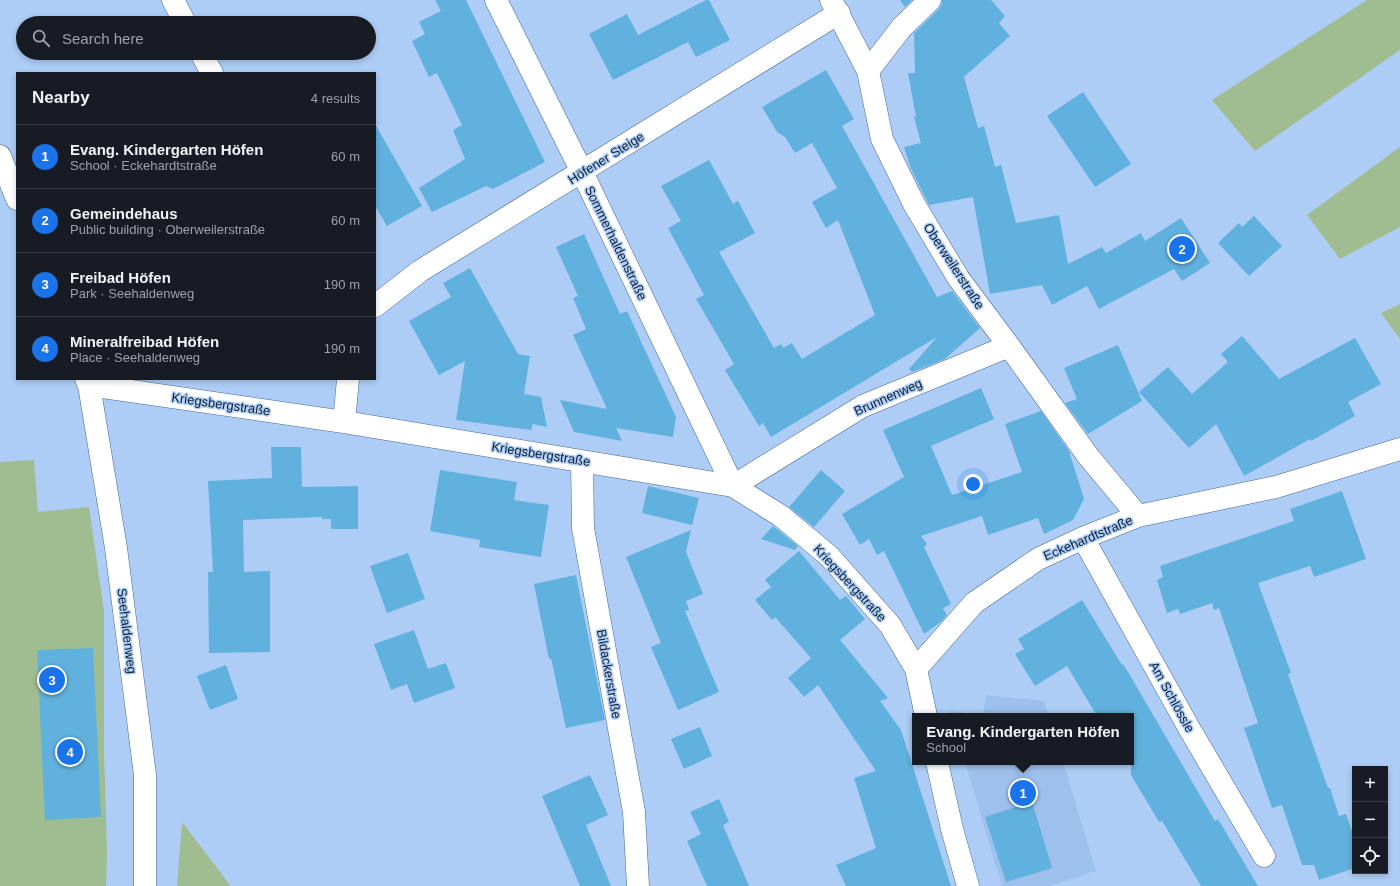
<!DOCTYPE html>
<html lang="en">
<head>
<meta charset="utf-8">
<style>
  :root { --surface:#171b24; --page:#242831; --text:#f1f3f6; --muted:#9ea1a6; --line:#363941; --accent:#1a73e8 }
  body { margin:0; font-family:Arial,sans-serif; background:var(--page); color:var(--text) }
  .controls { position:absolute; right:12px; bottom:12px; display:grid; overflow:hidden; border-radius:0px; box-shadow:0 2px 6px #0003 }
  .controls button { width:36px; height:36px; display:grid; place-items:center; padding:0; border:0; border-bottom:1px solid var(--line); background:var(--surface); color:var(--text); font:20px sans-serif }
  .you { position:absolute; left:973px; top:484px; width:14px; height:14px; margin:-10px; border:3px solid #fff; border-radius:50%; background:#1a73e8; box-shadow:0 0 0 6px #1a73e833 }
  .badge { display:grid; place-items:center; width:26px; height:26px; border-radius:50%; background:var(--accent); color:#fff; font-size:13px; font-weight:700 }
  .pin { position:absolute; translate:-50% -50%; border:2px solid #fff; box-shadow:0 1px 4px #0006 }
  .popup { position:absolute; left:912px; top:713px; width:222px; height:52px; box-sizing:border-box; display:grid; place-content:center; border-radius:0px; background:var(--surface); filter:drop-shadow(0 1px 3px #0005); font-size:13px; white-space:nowrap; color:var(--muted) }
  .popup b { font-size:15px; color:var(--text) }
  .popup::after { content:''; position:absolute; left:50%; top:100%; margin-left:-8px; border:8px solid transparent; border-top-color:var(--surface) }
  .list { margin:0; padding:0; list-style:none }
  h2 { display:flex; justify-content:space-between; align-items:center; height:52px; margin:0; padding:0 16px; font-size:17px }
  h2 small { font-size:13px; font-weight:400; color:var(--muted) }
  .list li { display:grid; grid-template-columns:26px 1fr auto; gap:12px; align-items:center; box-sizing:border-box; height:64px; padding:0 16px; border-top:1px solid var(--line) }
  .list b { display:block; font-size:15px; white-space:nowrap }
  .list p { margin:0; font-size:13px; white-space:nowrap; color:var(--muted) }
  .list em { font-size:13px; font-style:normal; color:var(--muted) }
  .icon { flex:none; width:22px; height:22px; fill:none; stroke:currentColor; stroke-width:2; stroke-linecap:round; stroke-linejoin:round }
  .map { position:relative; flex:none; width:1400px; height:886px; overflow:hidden }
  .search { position:absolute; background:var(--surface); box-shadow:0 2px 6px #0003; left:16px; top:16px; width:360px; height:44px; display:flex; align-items:center; gap:10px; box-sizing:border-box; padding:0 14px; border-radius:22px; color:var(--muted); font-size:15px }
  .panel { position:absolute; background:var(--surface); box-shadow:0 2px 6px #0003; left:16px; top:72px; width:360px; height:308px; border-radius:0px }
  .map>svg:first-child { display:block }
</style>
</head>
<body>
<div class="map">
<svg width="1400" height="886" viewBox="0 0 1400 886">
  <rect width="100%" height="100%" fill="#adcdf6"/>
  <path fill="#9dc0ec" d="M 986,695 L 1044,701 L 1049,716 L 951,716 L 950,711 L 983,715 Z
    M 965,762 L 1063,762 L 1096,871 L 1049,886 L 1002,886 Z"/>
  <path fill="#a0bd92" d="M 1367,0 L 1400,0 L 1400,50 L 1255,151 L 1212,100 Z
    M 1400,147 L 1400,227 L 1340,259 L 1307,215 Z
    M 1400,304 L 1400,339 L 1381,313 Z
    M 34,460 L 38,512 L 89,507 L 104,611 L 104,748 L 107,853 L 106,886 L 0,886 L 0,462 Z
    M 182,822 L 227,881 L 230,886 L 177,886 Z"/>
  <path fill="#61b1de" d="M 435,0 L 466,0 L 545,162 L 493,189 L 486,186 L 432,212 L 419,188 L 465,159 L 453,130 L 462,125 L 437,73 L 429,77 L 412,41 L 425,34 L 419,22 L 441,11 Z
    M 706,0 L 709,0 L 730,40 L 696,57 L 688,42 L 613,80 L 589,34 L 627,14 L 638,35 Z
    M 900,0 L 912,0 L 905,7 Z
    M 942,0 L 991,0 L 1005,16 L 999,23 L 1010,36 L 964,77 L 978,128 L 984,126 L 995,167 L 1001,165 L 1016,223 L 1059,215 L 1068,264 L 1102,247 L 1106,253 L 1141,233 L 1145,241 L 1181,218 L 1210,263 L 1182,281 L 1174,269 L 1099,309 L 1087,286 L 1052,305 L 1042,285 L 990,294 L 973,197 L 929,205 L 911,169 L 904,147 L 921,143 L 914,117 L 916,117 L 908,73 L 915,73 L 914,33 L 939,9 L 942,4 Z
    M 826,70 L 854,119 L 842,126 L 937,297 L 952,291 L 980,328 L 945,359 L 912,372 L 909,369 L 937,337 L 771,437 L 763,423 L 759,426 L 725,370 L 734,364 L 696,299 L 704,295 L 668,228 L 681,221 L 661,186 L 709,160 L 733,204 L 738,201 L 755,233 L 719,252 L 774,348 L 781,344 L 783,348 L 792,343 L 802,359 L 875,315 L 838,220 L 826,228 L 812,202 L 837,188 L 812,143 L 795,153 L 785,137 L 777,132 L 762,107 Z
    M 1083,92 L 1131,164 L 1095,187 L 1047,116 Z
    M 375,124 L 422,206 L 387,226 L 375,206 Z
    M 1254,216 L 1282,246 L 1249,276 L 1218,243 L 1239,223 L 1242,227 Z
    M 584,234 L 620,314 L 627,311 L 676,417 L 673,437 L 616,428 L 622,441 L 574,432 L 560,400 L 607,409 L 573,335 L 586,329 L 573,298 L 578,296 L 556,247 Z
    M 470,268 L 518,354 L 530,356 L 524,394 L 541,397 L 547,427 L 533,424 L 531,430 L 456,420 L 465,361 L 439,375 L 409,321 L 451,297 L 443,283 Z
    M 1242,336 L 1279,379 L 1355,338 L 1381,384 L 1348,402 L 1355,416 L 1311,441 L 1310,439 L 1244,476 L 1216,424 L 1189,448 L 1139,392 L 1168,367 L 1192,394 L 1228,362 L 1221,354 Z
    M 1118,345 L 1142,401 L 1088,434 L 1065,403 L 1077,399 L 1064,368 Z
    M 981,388 L 994,419 L 931,446 L 952,495 L 1022,472 L 1005,424 L 1041,411 L 1069,451 L 1084,499 L 1073,520 L 1044,534 L 1038,518 L 988,535 L 982,516 L 921,536 L 927,544 L 924,547 L 951,604 L 943,608 L 947,615 L 942,621 L 924,634 L 884,551 L 877,555 L 869,539 L 860,545 L 842,514 L 904,477 L 883,430 Z
    M 271,447 L 301,447 L 302,487 L 358,486 L 358,529 L 331,529 L 331,519 L 322,519 L 322,517 L 243,520 L 244,572 L 270,571 L 270,652 L 209,653 L 208,572 L 213,572 L 208,481 L 272,478 Z
    M 440,470 L 517,482 L 514,500 L 549,505 L 541,557 L 479,547 L 480,540 L 430,531 Z
    M 821,470 L 845,491 L 814,527 L 789,507 Z
    M 648,486 L 699,498 L 692,525 L 642,513 Z
    M 1342,491 L 1366,559 L 1314,577 L 1310,566 L 1258,583 L 1291,673 L 1288,674 L 1328,788 L 1330,788 L 1339,816 L 1346,814 L 1355,840 L 1355,868 L 1319,880 L 1314,865 L 1302,865 L 1282,805 L 1272,808 L 1244,728 L 1258,723 L 1219,608 L 1214,610 L 1212,603 L 1180,614 L 1178,609 L 1167,613 L 1157,580 L 1163,577 L 1160,566 L 1294,521 L 1290,509 Z
    M 773,526 L 798,546 L 795,550 L 761,539 Z
    M 691,530 L 686,552 L 703,594 L 686,601 L 689,610 L 685,611 L 719,692 L 678,710 L 651,647 L 661,643 L 626,557 Z
    M 799,551 L 840,600 L 846,596 L 865,619 L 840,640 L 888,698 L 880,701 L 901,730 L 951,886 L 846,886 L 836,865 L 876,848 L 854,778 L 876,771 L 818,685 L 804,697 L 788,678 L 811,658 L 775,617 L 772,620 L 755,600 L 771,587 L 765,580 Z
    M 408,553 L 425,599 L 387,613 L 370,566 Z
    M 576,575 L 605,720 L 566,728 L 551,658 L 549,659 L 534,584 Z
    M 1082,600 L 1122,665 L 1123,664 L 1131,677 L 1215,821 L 1218,819 L 1258,886 L 1201,886 L 1162,821 L 1159,822 L 1131,775 L 1131,716 L 1097,716 L 1067,666 L 1035,686 L 1015,654 L 1024,649 L 1018,639 Z
    M 414,630 L 428,669 L 446,663 L 455,688 L 414,703 L 407,684 L 391,690 L 374,644 Z
    M 93,648 L 101,817 L 45,820 L 37,650 Z
    M 226,665 L 238,699 L 210,710 L 197,676 Z
    M 700,727 L 712,756 L 684,769 L 671,739 Z
    M 590,775 L 608,815 L 586,825 L 611,886 L 580,886 L 542,796 Z
    M 719,799 L 729,822 L 723,825 L 749,886 L 707,886 L 687,841 L 701,834 L 690,812 Z
    M 1032,802 L 1052,868 L 1006,882 L 985,817 Z"/>
  <g fill="none" stroke-linecap="round" stroke-linejoin="round">
    <g stroke="#446795" stroke-width="23">
      <path id="minor" d="M 173,0 L 185,23
        M 496,0 L 582,172 L 733,486 L 863,406 L 1009,346
        M 831,0 L 868,71 L 882,139 L 914,204 L 942,251 L 959,279 L 1009,346 L 1088,456 L 1138,516
        M 201,53 L 212,73
        M 868,71 L 902,27 L 930,0
        M 0,156 L 17,199
        M 375,306 L 420,271 L 839,13
        M 86,379 L 89,385 L 116,548 L 145,775 L 145,886
        M 89,385 L 344,422 L 733,486 L 781,516 L 829,556 L 890,625 L 916,669 L 926,716
        M 344,422 L 348,379
        M 582,461 L 583,528 L 634,812 L 638,886
        M 1083,538 L 1189,728 L 1264,856
        M 916,669 L 974,603 L 1038,559 L 1083,538 L 1138,516 L 1276,487 L 1400,449
        M 937,762 L 952,829 L 968,886"/>
    </g>
    <use href="#minor" stroke="#fff" stroke-width="22"/>
  </g>
  <g text-anchor="middle" dominant-baseline="central" stroke-width="3" stroke-linejoin="round" paint-order="stroke">
    <g font-size="13" fill="#101f32" stroke="#adcdf6">
      <text transform="translate(606 158) rotate(-32)">Höfener Steige</text>
      <text transform="translate(616 243) rotate(64)">Sommerhaldenstraße</text>
      <text transform="translate(954 266) rotate(57)">Oberweilerstraße</text>
      <text transform="translate(888 397) rotate(-24)">Brunnenweg</text>
      <text transform="translate(221 404) rotate(8)">Kriegsbergstraße</text>
      <text transform="translate(541 454) rotate(9)">Kriegsbergstraße</text>
      <text transform="translate(1088 538) rotate(-23)">Eckehardtstraße</text>
      <text transform="translate(850 583) rotate(47)">Kriegsbergstraße</text>
      <text transform="translate(127 631) rotate(83)">Seehaldenweg</text>
      <text transform="translate(609 674) rotate(80)">Bildackerstraße</text>
      <text transform="translate(1172 697) rotate(61)">Am Schlössle</text>
    </g>
  </g>
</svg>
<div class="controls">
<button>+</button>
<button>−</button>
<button><svg class="icon" aria-label="locate" viewBox="0 0 24 24"><circle cx="12" cy="12" r="6"/><path d="M12 2v4M12 18v4M2 12h4M18 12h4"/></svg></button>
</div>
<div class="you"></div>
<div class="pin badge" style="left:1023px;top:793px">1</div>
<div class="popup"><b>Evang. Kindergarten Höfen</b>School</div>
<div class="pin badge" style="left:1182px;top:249px">2</div>
<div class="pin badge" style="left:52px;top:680px">3</div>
<div class="pin badge" style="left:70px;top:752px">4</div>
<div class="search"><svg class="icon" aria-label="search" viewBox="0 0 24 24"><circle cx="10" cy="10" r="6"/><path d="M15 15l6 6"/></svg>Search here</div>
<section class="panel">
<h2>Nearby<small>4 results</small></h2>
<ul class="list">
<li><span class="badge">1</span><div><b>Evang. Kindergarten Höfen</b><p>School · Eckehardtstraße</p></div><em>60 m</em></li>
<li><span class="badge">2</span><div><b>Gemeindehaus</b><p>Public building · Oberweilerstraße</p></div><em>60 m</em></li>
<li><span class="badge">3</span><div><b>Freibad Höfen</b><p>Park · Seehaldenweg</p></div><em>190 m</em></li>
<li><span class="badge">4</span><div><b>Mineralfreibad Höfen</b><p>Place · Seehaldenweg</p></div><em>190 m</em></li>
</ul>
</section>
</div>
</body>
</html>
